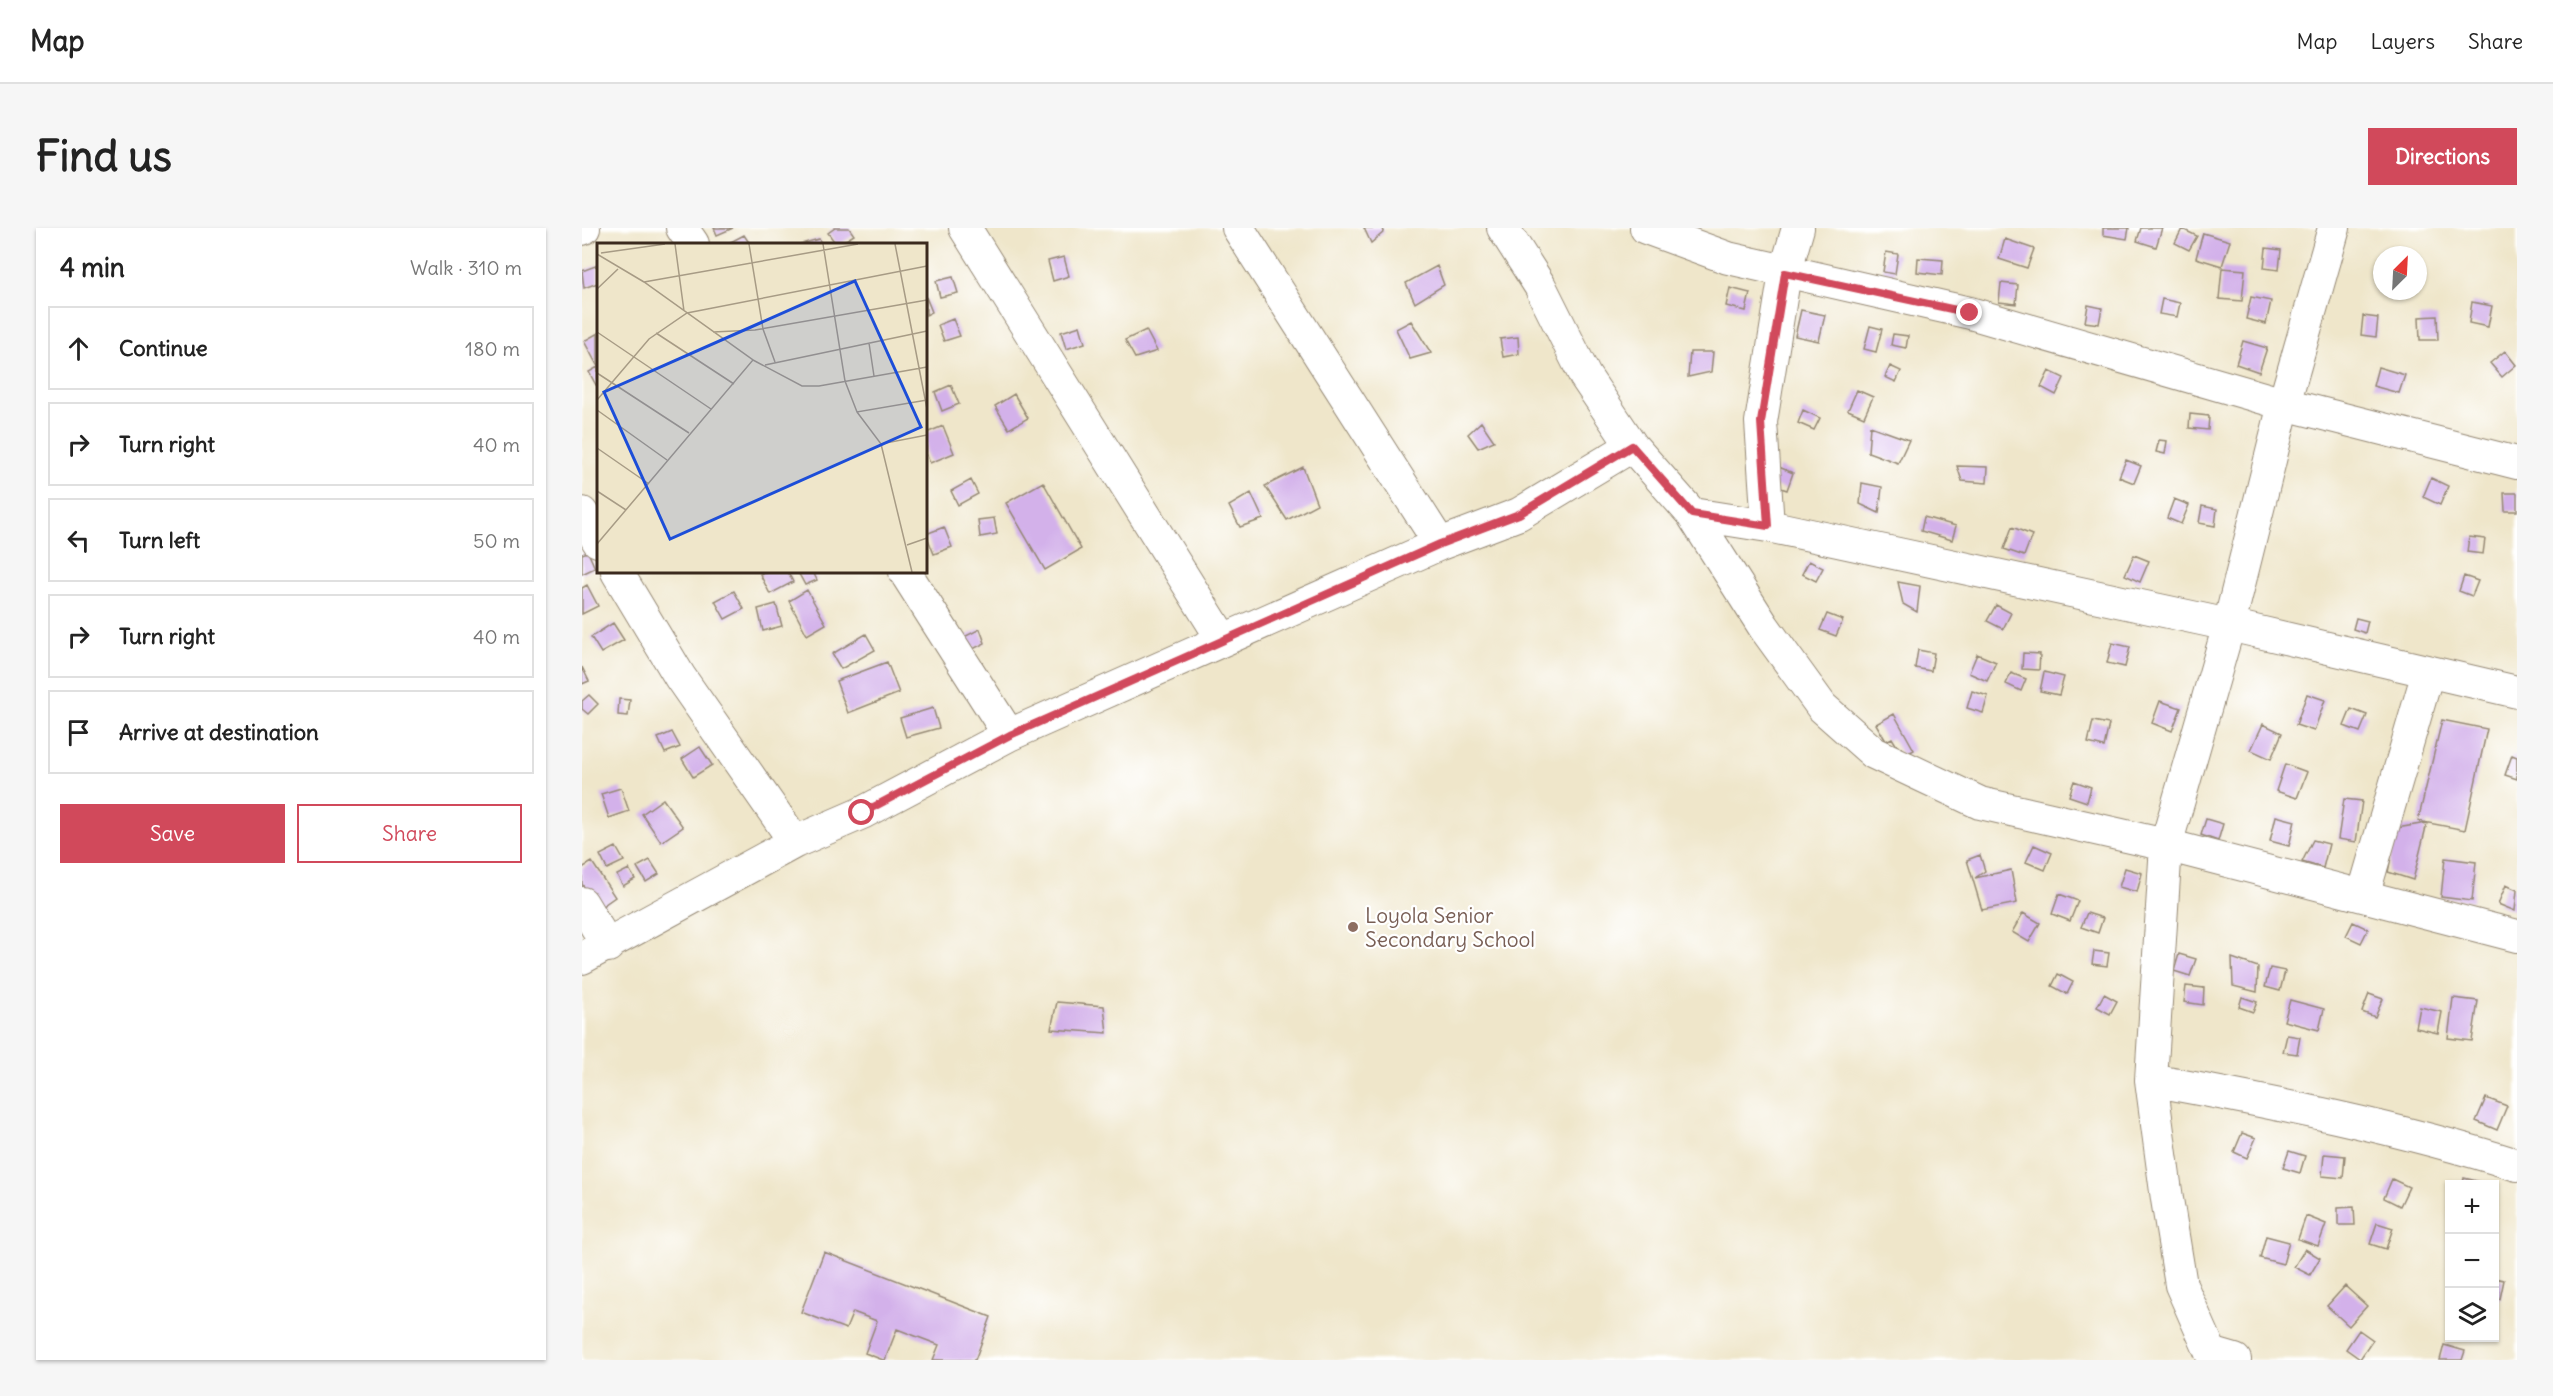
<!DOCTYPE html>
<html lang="en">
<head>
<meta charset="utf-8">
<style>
  :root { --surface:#fff; --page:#f6f6f6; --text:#222; --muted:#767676; --line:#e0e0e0; --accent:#d1495b }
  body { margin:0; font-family:Delius,sans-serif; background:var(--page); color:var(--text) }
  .controls { position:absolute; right:18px; bottom:18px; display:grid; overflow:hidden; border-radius:0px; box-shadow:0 2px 4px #0004 }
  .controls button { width:54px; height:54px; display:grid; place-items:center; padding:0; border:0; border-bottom:2px solid var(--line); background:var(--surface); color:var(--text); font:30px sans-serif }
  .compass { position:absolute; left:1791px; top:18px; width:54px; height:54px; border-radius:50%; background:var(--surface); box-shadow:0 2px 4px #0004; rotate:24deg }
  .stop { position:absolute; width:18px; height:18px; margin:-14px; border:4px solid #d1495b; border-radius:50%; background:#fff }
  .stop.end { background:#d1495b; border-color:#fff; box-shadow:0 2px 6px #0008 }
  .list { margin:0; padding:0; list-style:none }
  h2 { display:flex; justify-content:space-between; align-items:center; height:78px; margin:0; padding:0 24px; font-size:26px }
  h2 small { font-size:20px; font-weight:400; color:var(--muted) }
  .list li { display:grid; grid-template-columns:39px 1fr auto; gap:18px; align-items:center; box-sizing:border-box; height:84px; margin:0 12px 12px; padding:0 12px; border:2px solid var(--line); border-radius:0px }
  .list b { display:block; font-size:22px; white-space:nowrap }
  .list em { font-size:20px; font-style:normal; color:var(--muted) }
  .actions { display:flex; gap:12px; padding:18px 24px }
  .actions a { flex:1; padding:14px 0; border:2px solid var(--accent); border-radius:0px; text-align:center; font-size:21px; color:var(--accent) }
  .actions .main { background:var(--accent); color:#fff }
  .icon { flex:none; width:33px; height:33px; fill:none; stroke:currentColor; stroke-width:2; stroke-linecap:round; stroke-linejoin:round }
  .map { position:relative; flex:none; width:1935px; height:1132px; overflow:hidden; border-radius:0px }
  header { display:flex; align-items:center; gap:36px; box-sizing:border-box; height:84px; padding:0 30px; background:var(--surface); border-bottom:2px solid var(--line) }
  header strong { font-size:28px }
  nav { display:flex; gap:33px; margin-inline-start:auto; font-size:21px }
  .intro { display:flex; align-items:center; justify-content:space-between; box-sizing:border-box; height:144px; padding:0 36px }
  h1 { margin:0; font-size:42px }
  .button { padding:15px 27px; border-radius:0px; background:var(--accent); color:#fff; font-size:21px; font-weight:700 }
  main { display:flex; gap:36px; padding:0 36px }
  aside { flex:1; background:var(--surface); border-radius:0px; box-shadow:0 2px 4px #0004 }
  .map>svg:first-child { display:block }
</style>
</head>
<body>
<header>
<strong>Map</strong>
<nav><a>Map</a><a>Layers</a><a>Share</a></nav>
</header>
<div class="intro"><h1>Find us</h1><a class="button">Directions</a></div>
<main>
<aside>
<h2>4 min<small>Walk · 310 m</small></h2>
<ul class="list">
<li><svg class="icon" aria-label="ahead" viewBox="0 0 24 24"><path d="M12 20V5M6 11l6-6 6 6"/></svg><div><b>Continue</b></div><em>180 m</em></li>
<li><svg class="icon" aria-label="right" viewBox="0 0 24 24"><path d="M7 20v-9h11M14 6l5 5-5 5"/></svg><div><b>Turn right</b></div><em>40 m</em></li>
<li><svg class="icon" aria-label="left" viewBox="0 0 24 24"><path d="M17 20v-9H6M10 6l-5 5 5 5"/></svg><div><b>Turn left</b></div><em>50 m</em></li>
<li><svg class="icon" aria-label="right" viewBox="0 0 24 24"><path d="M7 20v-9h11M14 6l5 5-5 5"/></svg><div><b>Turn right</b></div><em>40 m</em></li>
<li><svg class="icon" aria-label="arrive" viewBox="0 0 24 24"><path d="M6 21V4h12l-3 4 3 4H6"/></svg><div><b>Arrive at destination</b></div></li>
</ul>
<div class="actions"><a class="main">Save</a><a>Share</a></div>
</aside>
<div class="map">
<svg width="1935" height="1132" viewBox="0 0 1935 1132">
  <rect width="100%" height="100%" fill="#fff"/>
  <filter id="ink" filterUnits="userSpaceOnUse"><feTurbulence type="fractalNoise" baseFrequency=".0167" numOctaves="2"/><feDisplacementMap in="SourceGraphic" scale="12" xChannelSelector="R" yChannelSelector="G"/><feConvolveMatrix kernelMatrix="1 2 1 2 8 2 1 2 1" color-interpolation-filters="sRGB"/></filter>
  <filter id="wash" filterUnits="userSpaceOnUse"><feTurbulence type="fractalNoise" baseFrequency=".008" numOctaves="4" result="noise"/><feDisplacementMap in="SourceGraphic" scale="24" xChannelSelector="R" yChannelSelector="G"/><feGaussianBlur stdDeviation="1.35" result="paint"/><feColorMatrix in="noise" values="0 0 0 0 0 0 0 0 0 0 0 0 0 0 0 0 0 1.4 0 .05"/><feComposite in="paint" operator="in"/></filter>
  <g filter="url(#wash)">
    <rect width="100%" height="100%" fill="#efe6ca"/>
    <g id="blocks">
      <path fill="#d3b1ea" d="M 132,0 L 151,0 L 135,7 Z
        M 253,0 L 267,0 L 272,7 L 258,16 L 254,16 L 246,5 Z
        M 782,0 L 801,0 L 802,4 L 789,15 Z
        M 1521,0 L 1547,0 L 1545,11 L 1521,7 Z
        M 1559,0 L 1580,0 L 1574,19 L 1555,13 Z
        M 1600,1 L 1615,8 L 1607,22 L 1593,15 Z
        M 1621,5 L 1648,13 L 1640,38 L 1614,30 Z
        M 162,7 L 168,16 L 145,16 Z
        M 237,11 L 239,16 L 219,16 Z
        M 1423,11 L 1452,21 L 1445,40 L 1417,31 Z
        M 1684,20 L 1699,22 L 1697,42 L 1682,40 Z
        M 1304,24 L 1316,26 L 1313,46 L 1301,44 Z
        M 482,29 L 487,48 L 471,53 L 466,33 Z
        M 1336,30 L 1361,32 L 1360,47 L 1335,44 Z
        M 16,37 L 16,55 L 2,60 L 0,43 Z
        M 855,38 L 862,57 L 833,75 L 824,55 Z
        M 1640,40 L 1663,42 L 1660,73 L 1637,71 Z
        M 371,49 L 376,65 L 358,69 L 354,53 Z
        M 1419,55 L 1436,57 L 1434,76 L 1417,74 Z
        M 1148,60 L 1168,65 L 1164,83 L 1144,78 Z
        M 344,69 L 350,84 L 344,87 Z
        M 1669,69 L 1689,73 L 1684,96 L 1664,91 Z
        M 1580,71 L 1598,75 L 1595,89 L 1577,86 Z
        M 1890,74 L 1910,78 L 1906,99 L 1887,95 Z
        M 1506,77 L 1520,80 L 1517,96 L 1503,94 Z
        M 1219,82 L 1243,87 L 1237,113 L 1213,108 Z
        M 1781,88 L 1796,90 L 1794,109 L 1779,107 Z
        M 1855,88 L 1856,112 L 1838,112 L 1837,89 Z
        M 371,91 L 378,108 L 362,113 L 356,97 Z
        M 829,93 L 849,125 L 828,131 L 814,101 Z
        M 498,98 L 503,115 L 484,121 L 479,104 Z
        M 1288,98 L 1300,101 L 1294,124 L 1282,121 Z
        M 564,102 L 575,123 L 553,130 L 543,112 Z
        M 16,105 L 16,156 L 14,157 L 7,144 L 16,139 L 2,113 Z
        M 1311,106 L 1326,108 L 1324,120 L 1309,117 Z
        M 936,109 L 937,126 L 921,129 L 918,111 Z
        M 1661,113 L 1685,120 L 1677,144 L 1654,136 Z
        M 1923,123 L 1934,137 L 1920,149 L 1908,135 Z
        M 1108,124 L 1131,124 L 1129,144 L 1106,149 Z
        M 1308,138 L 1319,143 L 1314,154 L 1303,149 Z
        M 1796,139 L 1823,147 L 1817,165 L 1791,158 Z
        M 1467,143 L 1482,150 L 1474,167 L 1459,159 Z
        M 369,157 L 377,176 L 360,183 L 353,164 Z
        M 1275,162 L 1291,169 L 1282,189 L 1266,182 Z
        M 432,166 L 446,190 L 427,201 L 413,178 Z
        M 1221,182 L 1238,190 L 1232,202 L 1216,195 Z
        M 1608,186 L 1627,188 L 1626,202 L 1607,200 Z
        M 899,194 L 912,213 L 896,220 L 886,206 Z
        M 361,198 L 372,225 L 348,235 L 344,225 L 344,205 Z
        M 1288,198 L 1327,212 L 1316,235 L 1286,224 Z
        M 1577,212 L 1585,213 L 1583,226 L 1574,224 Z
        M 1544,232 L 1559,238 L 1552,255 L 1537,249 Z
        M 1375,238 L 1406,239 L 1405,255 L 1380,253 Z
        M 721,239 L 735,276 L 705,292 L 683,258 Z
        M 1197,239 L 1211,245 L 1205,262 L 1190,257 Z
        M 1849,250 L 1866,258 L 1858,277 L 1841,269 Z
        M 389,252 L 396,266 L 376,277 L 369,263 Z
        M 461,254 L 499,321 L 463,342 L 424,275 Z
        M 1280,255 L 1300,259 L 1297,285 L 1278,276 Z
        M 669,265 L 681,291 L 658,299 L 647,278 Z
        M 1922,265 L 1935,265 L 1935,283 L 1923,283 Z
        M 1592,271 L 1607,277 L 1599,296 L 1585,290 Z
        M 1620,278 L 1635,281 L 1633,298 L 1617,295 Z
        M 1342,289 L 1374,298 L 1370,312 L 1339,303 Z
        M 412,290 L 415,306 L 398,309 L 396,292 Z
        M 362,299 L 370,319 L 352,326 L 344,306 Z
        M 1430,299 L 1450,307 L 1442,328 L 1422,321 Z
        M 1887,309 L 1903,311 L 1901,326 L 1885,324 Z
        M 6,324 L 13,340 L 0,346 L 0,326 Z
        M 1552,327 L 1567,333 L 1558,354 L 1543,347 Z
        M 1227,333 L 1241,340 L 1234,353 L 1220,346 Z
        M 182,344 L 206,344 L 211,354 L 188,366 L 178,346 Z
        M 216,344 L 231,344 L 235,352 L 223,357 Z
        M 1882,348 L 1896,353 L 1890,368 L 1877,363 Z
        M 1316,354 L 1338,358 L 1335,384 L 1321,376 Z
        M 5,357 L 16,378 L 0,386 L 0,360 Z
        M 225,362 L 244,396 L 225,407 L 207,373 Z
        M 152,363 L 162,381 L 143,391 L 133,373 Z
        M 194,376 L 200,398 L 181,403 L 176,381 Z
        M 1414,377 L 1429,385 L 1421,401 L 1405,393 Z
        M 1245,386 L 1261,392 L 1254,408 L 1238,402 Z
        M 1774,390 L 1786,393 L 1783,405 L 1771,401 Z
        M 31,395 L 42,412 L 19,425 L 9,409 Z
        M 398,401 L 403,415 L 389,422 L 382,409 Z
        M 284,406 L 293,422 L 259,441 L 250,426 Z
        M 1530,415 L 1548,419 L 1543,439 L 1525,435 Z
        M 1336,422 L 1352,425 L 1349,443 L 1333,440 Z
        M 1441,425 L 1458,426 L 1457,442 L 1440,441 Z
        M 1395,426 L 1414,434 L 1405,453 L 1387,445 Z
        M 305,434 L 317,465 L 266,485 L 254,453 Z
        M 0,439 L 7,453 L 0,456 Z
        M 1462,444 L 1482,449 L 1477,467 L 1458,463 Z
        M 1429,445 L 1444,451 L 1439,463 L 1424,456 Z
        M 1390,463 L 1406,468 L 1401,485 L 1385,480 Z
        M 1725,466 L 1743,472 L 1732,503 L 1714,497 Z
        M 7,467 L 16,476 L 6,486 L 0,481 L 0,473 Z
        M 37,471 L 48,472 L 46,488 L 36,487 Z
        M 1578,473 L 1599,480 L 1590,503 L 1570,495 Z
        M 351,480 L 357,500 L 324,509 L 318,490 Z
        M 1769,481 L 1785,487 L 1778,504 L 1762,498 Z
        M 1312,486 L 1332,522 L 1321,528 L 1310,510 L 1304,513 L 1294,496 Z
        M 1860,492 L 1905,501 L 1883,602 L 1836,593 Z
        M 1511,493 L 1527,496 L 1522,519 L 1506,515 Z
        M 1681,496 L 1700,505 L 1689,531 L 1669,522 Z
        M 90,504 L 98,519 L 83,525 L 76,510 Z
        M 118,519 L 130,537 L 111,549 L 100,531 Z
        M 1930,527 L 1935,529 L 1935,551 L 1923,547 Z
        M 1703,536 L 1725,544 L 1715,570 L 1694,563 Z
        M 1492,553 L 1509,559 L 1505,574 L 1487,568 Z
        M 39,560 L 47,583 L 27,590 L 19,566 Z
        M 81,571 L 101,599 L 79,614 L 60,586 Z
        M 1762,571 L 1780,573 L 1774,614 L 1756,611 Z
        M 1694,588 L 1713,593 L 1707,618 L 1688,613 Z
        M 1624,591 L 1641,596 L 1636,613 L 1619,607 Z
        M 1845,595 L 1831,652 L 1806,644 L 1815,600 Z
        M 1731,612 L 1747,616 L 1741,640 L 1720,634 Z
        M 1452,617 L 1470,625 L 1463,642 L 1444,634 Z
        M 34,619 L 42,633 L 25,641 L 18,627 Z
        M 1398,627 L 1403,643 L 1393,650 L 1429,642 L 1435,675 L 1400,682 L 1385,632 Z
        M 1863,630 L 1894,634 L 1890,673 L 1859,669 Z
        M 68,632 L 77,646 L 64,654 L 55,639 Z
        M 10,634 L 33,669 L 16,681 L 0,656 L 0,640 Z
        M 1543,640 L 1560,645 L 1555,664 L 1537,659 Z
        M 47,641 L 53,651 L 41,658 L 35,647 Z
        M 1924,657 L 1935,662 L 1933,683 L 1916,676 Z
        M 1477,666 L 1496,673 L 1488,693 L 1470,686 Z
        M 1441,685 L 1458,695 L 1447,714 L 1430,704 Z
        M 1505,685 L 1521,690 L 1516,705 L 1499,699 Z
        M 1771,694 L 1786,701 L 1779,715 L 1764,708 Z
        M 1512,723 L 1527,725 L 1525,738 L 1510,736 Z
        M 1597,726 L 1614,731 L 1608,748 L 1592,743 Z
        M 1650,730 L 1676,739 L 1675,764 L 1651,758 Z
        M 1688,740 L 1703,743 L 1698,763 L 1683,759 Z
        M 1476,746 L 1491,754 L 1485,766 L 1470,758 Z
        M 1604,758 L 1622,760 L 1621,777 L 1602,774 Z
        M 1522,766 L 1535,773 L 1528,786 L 1515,779 Z
        M 1787,766 L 1801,771 L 1793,789 L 1780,784 Z
        M 1660,769 L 1675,774 L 1671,784 L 1657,779 Z
        M 1871,770 L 1896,773 L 1890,813 L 1866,810 Z
        M 1708,772 L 1742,781 L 1737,802 L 1702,793 Z
        M 475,774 L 522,778 L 525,805 L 469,801 Z
        M 1838,779 L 1860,784 L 1856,805 L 1834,800 Z
        M 1705,807 L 1718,809 L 1715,826 L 1701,824 Z
        M 1904,870 L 1925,878 L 1915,902 L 1894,893 Z
        M 1660,905 L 1674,910 L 1665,930 L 1652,924 Z
        M 1707,923 L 1723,928 L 1718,945 L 1701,940 Z
        M 1742,926 L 1763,928 L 1761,950 L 1740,948 Z
        M 1882,950 L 1907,956 L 1881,956 Z
        M 1810,951 L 1827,959 L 1818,978 L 1802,970 Z
        M 1772,979 L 1773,997 L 1756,997 L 1756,980 Z
        M 1724,988 L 1744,996 L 1736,1018 L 1716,1011 Z
        M 1795,995 L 1811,1000 L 1804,1021 L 1788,1016 Z
        M 1684,1008 L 1707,1014 L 1701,1036 L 1678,1030 Z
        M 1723,1021 L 1738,1030 L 1728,1047 L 1712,1039 Z
        M 242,1024 L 409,1089 L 393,1132 L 351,1132 L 357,1117 L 315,1101 L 303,1132 L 301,1132 L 283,1125 L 295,1093 L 271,1084 L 264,1101 L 219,1084 Z
        M 1912,1050 L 1922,1052 L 1918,1071 L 1912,1070 Z
        M 1763,1058 L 1785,1078 L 1767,1098 L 1745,1078 Z
        M 1777,1102 L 1791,1112 L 1778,1131 L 1764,1121 Z
        M 1862,1117 L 1883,1123 L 1880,1132 L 1858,1132 Z"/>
    </g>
  </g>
  <g filter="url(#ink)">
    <use href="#blocks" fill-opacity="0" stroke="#958874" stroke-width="1.5"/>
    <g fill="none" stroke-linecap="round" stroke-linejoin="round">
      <g stroke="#958874" stroke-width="34">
        <path id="street" d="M 100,0 L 111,16
          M 383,0 L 641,412
          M 656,0 L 858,316
          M 1064,0 L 1146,30 L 1388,85 L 1702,176 L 1935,235
          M 1752,0 L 1702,176 L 1647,397 L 1584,617 L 1569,852 C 1693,875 1815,899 1935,937
          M 0,1 L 2,0
          M 1050,218 L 1110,286 L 1182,399 L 1240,479 L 1292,525 L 1398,575 L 1584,617 L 1935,708
          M 0,285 L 16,313
          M 1110,286 L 1186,298 L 1647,397 L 1935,464
          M 1186,298 L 1179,194 L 1203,45 L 1216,0
          M 35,344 L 98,449 L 213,614
          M 323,344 L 427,507
          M 1781,668 L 1846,444
          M 0,675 L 26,718
          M 0,730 L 213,614 L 280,585 L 427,507 L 858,316 L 937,286 L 1050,218 L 1003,148 L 958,58 L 921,0
          M 1569,852 L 1585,971 L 1599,1057 L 1629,1125 L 1653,1132"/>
      </g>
      <use href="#street" stroke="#fff" stroke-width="32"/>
    </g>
  </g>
  <g fill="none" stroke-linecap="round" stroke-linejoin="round" filter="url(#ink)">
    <path stroke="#d1495b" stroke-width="8" d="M 280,585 L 428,507 L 858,316 L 937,286 L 1050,218 L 1110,286 L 1186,298 L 1179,194 L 1203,45 L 1388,85"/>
  </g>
  <circle fill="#8d6e63" stroke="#fff" stroke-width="2" cx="771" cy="699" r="6"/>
  <g text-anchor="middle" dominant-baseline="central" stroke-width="4.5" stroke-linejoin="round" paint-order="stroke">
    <g font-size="21" fill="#785e54" stroke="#fff" text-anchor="start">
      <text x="783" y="687">Loyola Senior<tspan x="783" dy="24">Secondary School</tspan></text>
    </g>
  </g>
  <g transform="translate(15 15)">
    <rect width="330" height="330" fill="#efe6ca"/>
    <path fill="none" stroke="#a79b85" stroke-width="1.5" d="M 78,1 L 87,68M 152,1 L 166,86 L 178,119M 226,1 L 248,138 L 260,169 L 330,157M 298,1 L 330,166M 4,10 L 68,1M 0,11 L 47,39 L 156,117 L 0,301M 47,39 L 261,1M 0,46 L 21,26M 0,89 L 114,166M 116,89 L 158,87 L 330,57M 59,90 L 137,141M 272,100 L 277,133M 156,117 L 205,143 L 222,143 L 330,124M 168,122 L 330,88M 0,130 L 92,190M 0,157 L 52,96 L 90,70 L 330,23M 0,167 L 70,217M 260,169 L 284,201 L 330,192M 284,201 L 315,329M 0,205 L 52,241M 0,248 L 29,267M 310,302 L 330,295"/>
    <path fill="#1d4ed8" fill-opacity="0.15" stroke="#1d4ed8" stroke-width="3" d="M 258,38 L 324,184 L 73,296 L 7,149 Z"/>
    <rect width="330" height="330" fill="none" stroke="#3b2a1e" stroke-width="3"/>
  </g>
</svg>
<div class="controls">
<button>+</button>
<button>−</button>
<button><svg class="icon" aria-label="layers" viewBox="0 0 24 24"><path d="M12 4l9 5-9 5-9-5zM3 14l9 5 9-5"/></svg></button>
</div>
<svg class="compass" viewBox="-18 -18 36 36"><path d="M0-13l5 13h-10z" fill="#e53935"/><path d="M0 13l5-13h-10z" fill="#767676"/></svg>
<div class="stop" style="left:280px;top:585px"></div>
<div class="stop end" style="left:1388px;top:85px"></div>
</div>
</main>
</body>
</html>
